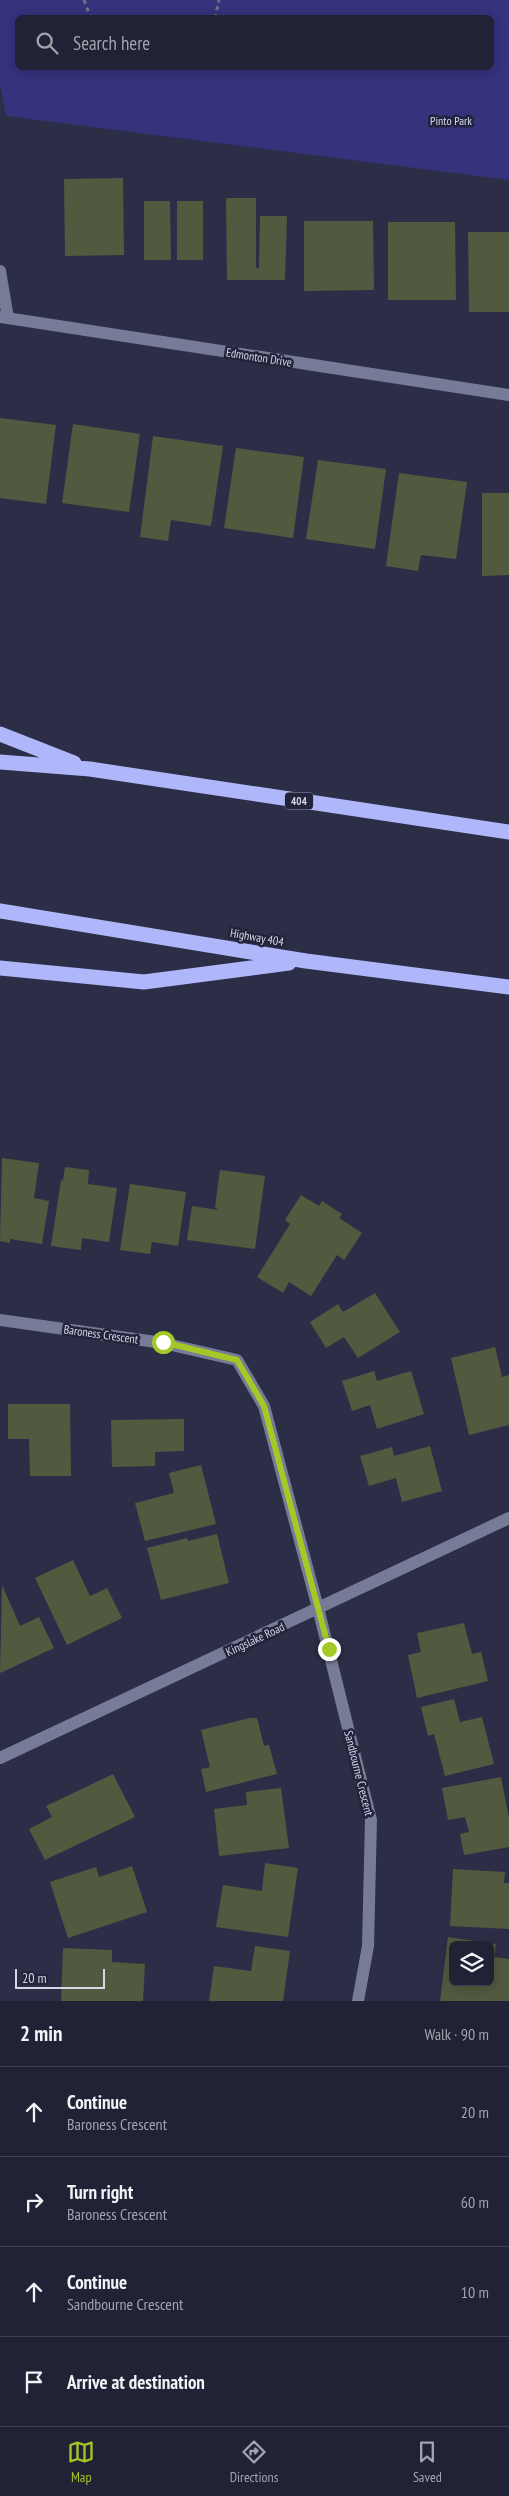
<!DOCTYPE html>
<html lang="en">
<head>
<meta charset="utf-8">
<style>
  :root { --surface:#212235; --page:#292a3d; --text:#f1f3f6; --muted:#a2a4ad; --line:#3e3f50; --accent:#a3c927 }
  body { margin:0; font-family:"PT Sans Narrow",sans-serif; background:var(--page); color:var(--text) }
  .controls { position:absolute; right:15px; bottom:15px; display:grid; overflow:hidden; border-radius:8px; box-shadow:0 2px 12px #0003 }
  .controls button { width:45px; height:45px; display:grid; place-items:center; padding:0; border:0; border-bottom:1px solid var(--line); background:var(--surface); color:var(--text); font:25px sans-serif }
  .scale { position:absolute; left:15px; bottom:12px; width:90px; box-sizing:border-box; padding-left:5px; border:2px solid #d4d7e6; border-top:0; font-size:14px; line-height:18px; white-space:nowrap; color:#d4d7e6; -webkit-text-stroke:4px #22243c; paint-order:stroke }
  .stop { position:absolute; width:15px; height:15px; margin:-11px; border:4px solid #a3c927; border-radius:50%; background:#fff }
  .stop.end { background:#a3c927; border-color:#fff; box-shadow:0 1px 5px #0008 }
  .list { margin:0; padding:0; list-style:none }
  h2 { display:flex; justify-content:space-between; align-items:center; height:65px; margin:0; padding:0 20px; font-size:21px }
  h2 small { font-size:16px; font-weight:400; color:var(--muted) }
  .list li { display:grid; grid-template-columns:32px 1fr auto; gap:15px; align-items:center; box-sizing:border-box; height:90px; padding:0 20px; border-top:1px solid var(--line) }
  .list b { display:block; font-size:19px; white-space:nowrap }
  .list p { margin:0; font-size:16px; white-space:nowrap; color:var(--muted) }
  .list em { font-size:16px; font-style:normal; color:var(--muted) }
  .icon { flex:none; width:28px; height:28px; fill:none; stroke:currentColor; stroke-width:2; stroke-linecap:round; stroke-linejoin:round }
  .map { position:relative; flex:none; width:509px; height:2001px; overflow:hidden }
  .search { position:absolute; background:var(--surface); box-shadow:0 2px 12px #0003; left:15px; right:15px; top:15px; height:55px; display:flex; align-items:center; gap:12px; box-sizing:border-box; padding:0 18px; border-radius:8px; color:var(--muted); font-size:19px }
  .sheet { height:425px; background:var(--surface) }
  nav { display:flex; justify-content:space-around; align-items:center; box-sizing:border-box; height:70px; border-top:1px solid var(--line); background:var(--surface); font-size:14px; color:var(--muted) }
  nav a { display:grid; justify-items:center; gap:2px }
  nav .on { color:var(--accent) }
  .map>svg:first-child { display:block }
</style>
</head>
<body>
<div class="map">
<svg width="509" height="2001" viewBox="0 0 509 2001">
  <rect width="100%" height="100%" fill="#2c2e47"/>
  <path fill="#34337c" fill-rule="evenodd" d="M 0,0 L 509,0 L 509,180 L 6,116 L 0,85 ZM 18,18 L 492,18 L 492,68 L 18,68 Z"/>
  <path fill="#515a3f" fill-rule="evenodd" d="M 123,178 L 124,255 L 65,256 L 64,179 Z
    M 226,198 L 256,198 L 256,268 L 259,268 L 260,216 L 287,216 L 285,280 L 227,280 Z
    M 144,201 L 170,201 L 171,260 L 144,260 Z
    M 177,201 L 203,201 L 203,260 L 177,260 Z
    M 304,221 L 373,221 L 374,290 L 304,291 Z
    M 388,222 L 455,222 L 456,300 L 388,300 Z
    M 468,232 L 509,232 L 509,312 L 469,312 Z
    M 0,418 L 56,425 L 46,504 L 0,498 Z
    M 73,424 L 140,434 L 129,512 L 62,503 Z
    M 153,436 L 223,446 L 211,526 L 171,520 L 168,541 L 140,537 Z
    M 236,448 L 304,457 L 293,538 L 224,528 Z
    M 318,460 L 386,469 L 375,549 L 306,539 Z
    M 399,473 L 467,482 L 456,559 L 421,555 L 418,571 L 386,566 Z
    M 482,493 L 509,493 L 509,575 L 482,576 Z
    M 2,1158 L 39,1163 L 34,1198 L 49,1201 L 42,1244 L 10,1239 L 10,1243 L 0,1241 Z
    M 65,1167 L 89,1170 L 88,1184 L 117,1188 L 109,1242 L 82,1238 L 81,1250 L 51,1246 L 61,1180 L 63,1181 Z
    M 220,1170 L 265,1176 L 255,1249 L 187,1240 L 192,1206 L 218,1210 L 215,1207 Z
    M 130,1184 L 186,1192 L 178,1246 L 152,1242 L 150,1254 L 120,1250 Z
    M 301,1195 L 319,1206 L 322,1201 L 342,1214 L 339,1218 L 362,1233 L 344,1260 L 337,1255 L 311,1296 L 289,1282 L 283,1293 L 257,1277 L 290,1224 L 285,1220 Z
    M 375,1293 L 400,1332 L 358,1358 L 344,1337 L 326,1348 L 310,1322 L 338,1304 L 343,1312 Z
    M 495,1347 L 502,1377 L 509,1375 L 509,1425 L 469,1435 L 451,1358 Z
    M 374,1371 L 377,1381 L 411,1371 L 424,1414 L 377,1429 L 370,1405 L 352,1411 L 342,1381 Z
    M 8,1404 L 70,1404 L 71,1476 L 30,1476 L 29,1439 L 8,1439 Z
    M 184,1419 L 184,1451 L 155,1452 L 155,1466 L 112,1467 L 111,1420 Z
    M 430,1446 L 442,1491 L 402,1502 L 396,1478 L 369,1486 L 360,1456 L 392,1447 L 394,1456 Z
    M 201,1465 L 216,1524 L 145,1541 L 135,1503 L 174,1493 L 169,1473 Z
    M 217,1534 L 229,1583 L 161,1600 L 147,1548 L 187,1538 L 188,1541 Z
    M 73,1560 L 90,1596 L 107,1588 L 122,1618 L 67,1645 L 35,1578 Z
    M 2,1585 L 20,1626 L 39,1617 L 54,1648 L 0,1673 Z
    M 464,1623 L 472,1654 L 481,1652 L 488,1681 L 417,1698 L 408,1655 L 421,1652 L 417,1633 Z
    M 454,1699 L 460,1722 L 482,1717 L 494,1764 L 445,1776 L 434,1734 L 428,1736 L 421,1707 Z
    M 250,1718 L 257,1718 L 264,1746 L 269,1745 L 277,1774 L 206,1792 L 201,1769 L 210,1767 L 201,1730 Z
    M 113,1774 L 135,1817 L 45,1860 L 29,1829 L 52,1817 L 46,1806 Z
    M 501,1777 L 509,1818 L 509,1847 L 464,1855 L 460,1834 L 469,1832 L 465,1817 L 448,1820 L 442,1788 Z
    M 281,1788 L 289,1848 L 219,1856 L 214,1809 L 247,1805 L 246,1792 Z
    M 265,1863 L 298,1868 L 288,1937 L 216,1927 L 223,1885 L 262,1891 Z
    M 132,1866 L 147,1912 L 68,1938 L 50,1882 L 96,1867 L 99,1877 Z
    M 453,1869 L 505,1872 L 504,1883 L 509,1883 L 509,1929 L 450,1926 Z
    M 448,1937 L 496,1944 L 494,1957 L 509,1959 L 509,2001 L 440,2001 ZM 453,1945 L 490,1945 L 490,1982 L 453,1982 Z
    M 255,1946 L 290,1951 L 283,2001 L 209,2001 L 214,1966 L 251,1971 Z
    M 63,1948 L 112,1950 L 112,1962 L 145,1964 L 143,2001 L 61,2001 Z"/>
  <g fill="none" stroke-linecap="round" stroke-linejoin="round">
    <path stroke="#707287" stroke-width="3" stroke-dasharray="4 4" stroke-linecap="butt" d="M 84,0 L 91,18
      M 215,18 L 219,0"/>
    <path stroke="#777b97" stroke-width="12" d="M 0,271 L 8,318
      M 0,317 L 509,395
      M 0,1320 L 163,1343 L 237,1360 L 264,1406 L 318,1608 L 371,1820 L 368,1946 L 358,2001
      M 0,1758 L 509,1518"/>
    <path stroke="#afb6f9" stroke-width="15" d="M 0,734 L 74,763
      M 0,762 L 90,769 L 509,832
      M 0,911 L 306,961 L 509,987
      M 0,968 L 144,982 L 289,963"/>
  </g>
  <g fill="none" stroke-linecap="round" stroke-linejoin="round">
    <path stroke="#a3c927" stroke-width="6" d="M 163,1342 L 237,1360 L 264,1406 L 329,1649"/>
  </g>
  <g text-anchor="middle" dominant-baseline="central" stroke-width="5" stroke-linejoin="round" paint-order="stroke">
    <rect fill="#22243c" stroke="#9fa1b3" stroke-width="1" x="285" y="792.5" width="28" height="17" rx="4"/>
    <g font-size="11" font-weight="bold" fill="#d4d7e6">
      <text x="299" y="801">404</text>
    </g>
    <g font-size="12" fill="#d4d8ee" stroke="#22243c">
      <text x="451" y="120">Pinto Park</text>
    </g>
    <g font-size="12" fill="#d4d7e6" stroke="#22243c">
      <text transform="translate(259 357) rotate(9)">Edmonton Drive</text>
      <text transform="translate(257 937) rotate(10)">Highway 404</text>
      <text transform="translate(101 1334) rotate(8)">Baroness Crescent</text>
      <text transform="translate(255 1639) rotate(-25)">Kingslake Road</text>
      <text transform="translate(359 1773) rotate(76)">Sandbourne Crescent</text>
    </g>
  </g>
</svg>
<div class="controls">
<button><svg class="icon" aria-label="layers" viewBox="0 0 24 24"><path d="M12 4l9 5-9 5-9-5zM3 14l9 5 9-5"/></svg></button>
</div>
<div class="scale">20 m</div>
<div class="stop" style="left:163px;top:1342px"></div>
<div class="stop end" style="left:329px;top:1649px"></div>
<div class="search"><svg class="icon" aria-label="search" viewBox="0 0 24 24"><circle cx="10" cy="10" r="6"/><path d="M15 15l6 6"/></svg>Search here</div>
</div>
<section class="sheet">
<h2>2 min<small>Walk · 90 m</small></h2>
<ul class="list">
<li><svg class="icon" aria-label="ahead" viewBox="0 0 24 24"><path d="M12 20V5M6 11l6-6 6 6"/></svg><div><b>Continue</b><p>Baroness Crescent</p></div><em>20 m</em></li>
<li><svg class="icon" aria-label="right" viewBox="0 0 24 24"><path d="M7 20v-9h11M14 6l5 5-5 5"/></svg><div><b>Turn right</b><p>Baroness Crescent</p></div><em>60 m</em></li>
<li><svg class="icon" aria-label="ahead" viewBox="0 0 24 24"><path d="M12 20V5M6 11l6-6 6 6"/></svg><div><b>Continue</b><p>Sandbourne Crescent</p></div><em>10 m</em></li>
<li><svg class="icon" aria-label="arrive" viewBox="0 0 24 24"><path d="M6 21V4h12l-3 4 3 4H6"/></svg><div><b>Arrive at destination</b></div></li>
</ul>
</section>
<nav>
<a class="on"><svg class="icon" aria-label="map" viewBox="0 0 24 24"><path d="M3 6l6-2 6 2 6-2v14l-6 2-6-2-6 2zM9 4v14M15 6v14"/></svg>Map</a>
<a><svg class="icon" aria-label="directions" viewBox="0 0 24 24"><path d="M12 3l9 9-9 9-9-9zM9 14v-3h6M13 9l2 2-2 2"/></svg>Directions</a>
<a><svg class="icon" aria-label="saved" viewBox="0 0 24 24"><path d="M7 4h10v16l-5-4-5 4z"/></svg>Saved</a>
</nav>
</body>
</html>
